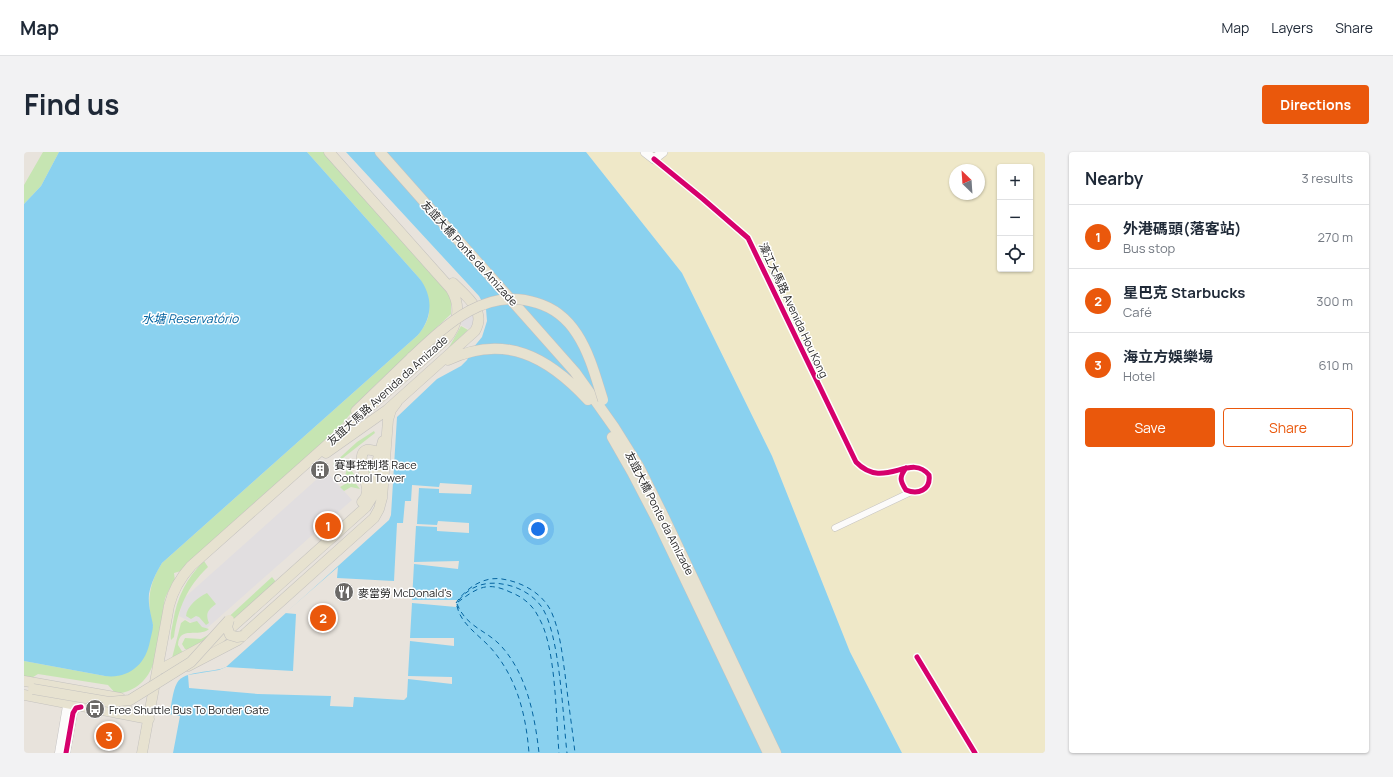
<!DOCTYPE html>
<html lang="en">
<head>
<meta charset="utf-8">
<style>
  :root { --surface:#fff; --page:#f2f2f3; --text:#1f2937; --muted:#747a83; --line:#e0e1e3; --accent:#ea580c }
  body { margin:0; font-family:Manrope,"Noto Sans SC",sans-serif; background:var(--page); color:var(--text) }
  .controls { position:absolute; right:12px; top:12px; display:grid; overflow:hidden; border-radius:4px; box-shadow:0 1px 3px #0004 }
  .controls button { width:36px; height:36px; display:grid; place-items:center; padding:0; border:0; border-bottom:1px solid var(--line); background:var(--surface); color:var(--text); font:20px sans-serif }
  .compass { position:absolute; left:925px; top:12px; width:36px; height:36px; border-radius:50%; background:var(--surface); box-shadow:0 1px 3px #0004; rotate:335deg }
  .you { position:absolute; left:514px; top:377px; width:14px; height:14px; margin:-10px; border:3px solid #fff; border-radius:50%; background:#1a73e8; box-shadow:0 0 0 6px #1a73e833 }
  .badge { display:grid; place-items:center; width:26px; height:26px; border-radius:50%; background:var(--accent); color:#fff; font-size:13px; font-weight:700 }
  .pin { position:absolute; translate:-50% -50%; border:2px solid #fff; box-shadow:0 1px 4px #0006 }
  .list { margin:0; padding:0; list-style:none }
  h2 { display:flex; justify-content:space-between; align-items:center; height:52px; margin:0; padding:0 16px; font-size:17px }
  h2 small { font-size:13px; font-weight:400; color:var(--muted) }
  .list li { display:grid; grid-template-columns:26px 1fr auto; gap:12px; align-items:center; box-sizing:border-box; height:64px; padding:0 16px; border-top:1px solid var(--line) }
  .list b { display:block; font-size:15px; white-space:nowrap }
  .list p { margin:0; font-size:13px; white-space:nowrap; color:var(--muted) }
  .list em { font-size:13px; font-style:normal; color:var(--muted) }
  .actions { display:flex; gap:8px; padding:12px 16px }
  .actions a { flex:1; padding:9px 0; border:1px solid var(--accent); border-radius:4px; text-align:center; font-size:14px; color:var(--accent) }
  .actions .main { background:var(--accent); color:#fff }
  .icon { flex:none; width:22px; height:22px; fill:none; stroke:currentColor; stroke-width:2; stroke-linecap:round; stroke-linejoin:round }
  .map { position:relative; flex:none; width:1021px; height:601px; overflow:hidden; border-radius:4px }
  header { display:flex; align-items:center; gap:24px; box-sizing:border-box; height:56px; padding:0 20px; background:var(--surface); border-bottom:1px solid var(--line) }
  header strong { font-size:19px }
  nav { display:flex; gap:22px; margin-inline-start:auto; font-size:14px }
  .intro { display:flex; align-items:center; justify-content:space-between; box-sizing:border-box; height:96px; padding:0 24px }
  h1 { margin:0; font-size:28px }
  .button { padding:10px 18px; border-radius:4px; background:var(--accent); color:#fff; font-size:14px; font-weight:700 }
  main { display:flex; gap:24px; padding:0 24px }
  aside { flex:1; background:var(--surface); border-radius:4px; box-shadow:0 1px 3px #0004 }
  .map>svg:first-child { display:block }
</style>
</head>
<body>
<header>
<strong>Map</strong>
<nav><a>Map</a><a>Layers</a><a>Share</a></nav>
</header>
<div class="intro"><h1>Find us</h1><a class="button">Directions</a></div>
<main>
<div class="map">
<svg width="1021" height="601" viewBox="0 0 1021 601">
  <rect width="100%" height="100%" fill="#e8e3dc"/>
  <path fill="#e1dee0" d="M 452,161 L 449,174 L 445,177 L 437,173 L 440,163 Z
    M 302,319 L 328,348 L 182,477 L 155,464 L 159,447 Z"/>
  <path fill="#c6e5b2" d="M 19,0 L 35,0 L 17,34 L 0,52 L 0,33 Z
    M 283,0 L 301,0 L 424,140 L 427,149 L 427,162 L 345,239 L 314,277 L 157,419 L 150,421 L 151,429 C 148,433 145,437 143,442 C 140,447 140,454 139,460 C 133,495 135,536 92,542 L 84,533 L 14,522 L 6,527 L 0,525 L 0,509 L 81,524 L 93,524 L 129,474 C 122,451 125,431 138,411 L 394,183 C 412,161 405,149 396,127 Z
    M 437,174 L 444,178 L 424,197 Z
    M 350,279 L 351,281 L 310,313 L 309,312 L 333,290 Z
    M 347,309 L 349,312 L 348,341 L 343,351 L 195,482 C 187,488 172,501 161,497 L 158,492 L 161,486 L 177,487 L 186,482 L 248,425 L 252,430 L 342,350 C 351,333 337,321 343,310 Z
    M 323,317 L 326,317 L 330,322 L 326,327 L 320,327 Z
    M 323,331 L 332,332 L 336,337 L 327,335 L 320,339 L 316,335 Z
    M 180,409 L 184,415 C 163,435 154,456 150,485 L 147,488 C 146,482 148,476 149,470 C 153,445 162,427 180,409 Z
    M 183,441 L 192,452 C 184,458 181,461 185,471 L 182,473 L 175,465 L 172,464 L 167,467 L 162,464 C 163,454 174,445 183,441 Z
    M 161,468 L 166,471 L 173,469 L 178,475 L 185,477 C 175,486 155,473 154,493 L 159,501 L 148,506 L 157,471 Z"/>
  <path fill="#efe8c8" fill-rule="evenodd" d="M 562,0 L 1021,0 L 1021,601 L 878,601 L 826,500 L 748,304 L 658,121 ZM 976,15 L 1006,15 L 1006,117 L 976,117 ZM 931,18 L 955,18 L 955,42 L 931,42 Z"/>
  <path fill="#8ad1ef" d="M 35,0 L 283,0 L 396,127 C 409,145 409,165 394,183 L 138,411 C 132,421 127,431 125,442 C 124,454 127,462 129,473 C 129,478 127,484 126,489 C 122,512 105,527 81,524 L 0,509 L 0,52 L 17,34 Z
    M 322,0 L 562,0 L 658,121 L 748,304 L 826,500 L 878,601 L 149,601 L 156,564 L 145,562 C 148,553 148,540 153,531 C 160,518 189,521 202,515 L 365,368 L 367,363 L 373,265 L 413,227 L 437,214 L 443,208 L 449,196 L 458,185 L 463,169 L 462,157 L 455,144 Z"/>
  <path fill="#e8e3dc" d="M 416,331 L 448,333 L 447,342 L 415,341 L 415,337 L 395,336 L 393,372 L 413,373 L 414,369 L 445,371 L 445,381 L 413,379 L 413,375 L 392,374 L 390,410 L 435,409 L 434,417 L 390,412 L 388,448 L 433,448 L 432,455 L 388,451 L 386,486 L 430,486 L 430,494 L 386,489 L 384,524 L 428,525 L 428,532 L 384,527 L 383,545 L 380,548 L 330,545 L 329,555 L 306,554 L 307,544 L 234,542 L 165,536 L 164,523 L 195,518 L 202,515 L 269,519 L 272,462 L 261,461 L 314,415 L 313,426 L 370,429 L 373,371 L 379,371 L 381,349 L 387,349 L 388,333 L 415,335 Z"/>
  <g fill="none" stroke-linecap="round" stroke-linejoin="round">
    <path stroke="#0464a0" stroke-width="1" stroke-dasharray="5 4" stroke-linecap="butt" d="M 435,448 C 446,434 462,429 478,432 C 493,434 508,442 517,454 C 536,480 539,567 543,601
      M 434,450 C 453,436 463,429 486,440 C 499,445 509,453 515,466 C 532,495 532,566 535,601
      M 432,451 C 442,436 460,424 478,427 C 498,430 518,441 527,459 C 536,479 538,501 541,522 C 544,548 548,575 551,601
      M 433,452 C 443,476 463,478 478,495 C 503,523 511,565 515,601
      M 433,454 C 437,474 459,485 471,501 C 494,530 502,564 505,601"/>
    <g stroke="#c4c2c2" stroke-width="7">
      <path id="minor" d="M 630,7 L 679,47 L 724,86 L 832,310 C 860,339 886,300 905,323 C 907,338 894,343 882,338 C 876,329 875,325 882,316
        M 811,376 L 887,340
        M 893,505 L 951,601"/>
    </g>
    <g stroke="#c4c2c2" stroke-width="9">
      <path id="tertiary" d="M 35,601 L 43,554 L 41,551
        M 42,601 L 49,561 L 52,556 L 57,555"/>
    </g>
    <g stroke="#c4c2c2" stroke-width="10">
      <path id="secondary" d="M 621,0 L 630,7 L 639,0"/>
    </g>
    <g stroke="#c4c2bf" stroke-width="11">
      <path id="primary" d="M 356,0 L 551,220 L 590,275 L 615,315 L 640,365 L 752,601
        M 424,208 C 481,181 524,205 564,248
        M 332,259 L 388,205
        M 588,285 L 608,320 L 633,368 L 744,601
        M 302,301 L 363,258 L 451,179 C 463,159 442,144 429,131
        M 338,350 C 341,347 343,343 343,339 C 344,330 326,290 351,299 C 355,300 356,302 358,305
        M 164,514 L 214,488 L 350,366 L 355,357 L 358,346 L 364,268 L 367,258 L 373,250
        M 139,516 L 197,485 L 342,355 L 350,342 L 352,314 L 359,289
        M 0,529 L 96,546 L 101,550 L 102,555 L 99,559 L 93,561
        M 0,543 L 125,567
        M 118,601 L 145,454 C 149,438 156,426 167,414 L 421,188 C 435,173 437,153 427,137 L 305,0"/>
    </g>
    <use href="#minor" stroke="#fcfbfa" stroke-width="6"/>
    <use href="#tertiary" stroke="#fcfbfa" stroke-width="8"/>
    <use href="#secondary" stroke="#fcfbfa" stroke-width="9"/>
    <use href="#primary" stroke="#e7e2d0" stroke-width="10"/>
    <g stroke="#c4c2bf" stroke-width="11" stroke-linecap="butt">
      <path id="primary-bridge" d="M 388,205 C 422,173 462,134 513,151 C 530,156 544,168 553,182 C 566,202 572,226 579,248
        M 205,468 L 203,475 L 206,483 L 213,485 L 219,484
        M 9,537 L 85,550 L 106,548 L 167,510 L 205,468"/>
    </g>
    <use href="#primary-bridge" stroke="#e7e2d0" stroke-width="10"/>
    <g stroke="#fff" stroke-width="8">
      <path id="cycleway" d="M 630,7 L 679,47 L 724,86 L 832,310 C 860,339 886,300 905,323 C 907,338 894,343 882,338 C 876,329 875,325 882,316
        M 893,505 L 951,601
        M 42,601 L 49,561 L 52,556 L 57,555"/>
    </g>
    <use href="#cycleway" stroke="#d6006c" stroke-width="5"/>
  </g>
  <defs>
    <g id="building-disc" transform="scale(1)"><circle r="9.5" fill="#6b6967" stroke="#fff"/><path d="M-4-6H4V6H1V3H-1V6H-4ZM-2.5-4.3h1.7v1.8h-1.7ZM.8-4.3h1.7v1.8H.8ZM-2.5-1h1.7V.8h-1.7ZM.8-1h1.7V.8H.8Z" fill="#fff"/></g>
    <g id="restaurant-disc" transform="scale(1)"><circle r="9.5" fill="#6b6967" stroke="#fff"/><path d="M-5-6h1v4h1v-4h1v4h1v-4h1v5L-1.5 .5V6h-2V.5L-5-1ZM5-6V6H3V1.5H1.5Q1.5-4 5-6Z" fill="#fff"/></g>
    <g id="bus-disc" transform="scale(1)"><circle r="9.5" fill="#6b6967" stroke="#fff"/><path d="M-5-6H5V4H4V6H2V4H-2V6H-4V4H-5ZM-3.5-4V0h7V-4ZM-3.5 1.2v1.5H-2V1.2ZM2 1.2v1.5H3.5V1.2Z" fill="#fff"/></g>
  </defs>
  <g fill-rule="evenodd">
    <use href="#building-disc" x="296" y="318"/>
    <use href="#restaurant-disc" x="320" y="440"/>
    <use href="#bus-disc" x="71" y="557"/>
  </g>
  <g text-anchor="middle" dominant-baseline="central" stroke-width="3" stroke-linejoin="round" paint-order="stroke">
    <g font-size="11" fill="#282828" stroke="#fff">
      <text transform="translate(446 101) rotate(48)">友誼大橋 Ponte da Amizade</text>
      <text transform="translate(770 158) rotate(65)">濠江大馬路 Avenida Hou Kong</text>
      <text transform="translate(363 238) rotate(-42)">友誼大馬路 Avenida da Amizade</text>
      <text transform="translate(636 361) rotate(63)">友誼大橋 Ponte da Amizade</text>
    </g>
    <g font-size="11" fill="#282828" stroke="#fff" text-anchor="start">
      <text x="310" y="312">賽事控制塔 Race<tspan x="310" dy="13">Control Tower</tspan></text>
      <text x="334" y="440">麥當勞 McDonald's</text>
      <text x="85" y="557">Free Shuttle Bus To Border Gate</text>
    </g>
    <g font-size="12" font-style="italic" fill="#0464a0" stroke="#fff">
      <text x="166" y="166">水塘 Reservatório</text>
    </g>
  </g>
</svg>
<div class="controls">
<button>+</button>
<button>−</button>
<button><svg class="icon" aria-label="locate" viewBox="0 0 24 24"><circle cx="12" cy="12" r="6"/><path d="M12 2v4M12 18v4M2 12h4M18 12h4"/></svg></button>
</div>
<svg class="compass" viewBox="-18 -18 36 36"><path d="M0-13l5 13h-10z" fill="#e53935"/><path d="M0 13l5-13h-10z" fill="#747a83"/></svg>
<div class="you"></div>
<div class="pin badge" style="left:304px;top:374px">1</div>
<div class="pin badge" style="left:299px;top:466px">2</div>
<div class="pin badge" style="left:85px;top:584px">3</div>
</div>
<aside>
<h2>Nearby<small>3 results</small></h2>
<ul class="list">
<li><span class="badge">1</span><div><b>外港碼頭(落客站)</b><p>Bus stop</p></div><em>270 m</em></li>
<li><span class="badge">2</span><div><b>星巴克 Starbucks</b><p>Café</p></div><em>300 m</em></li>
<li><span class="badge">3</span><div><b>海立方娛樂場</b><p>Hotel</p></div><em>610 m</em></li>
</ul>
<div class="actions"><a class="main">Save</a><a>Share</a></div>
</aside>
</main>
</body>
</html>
